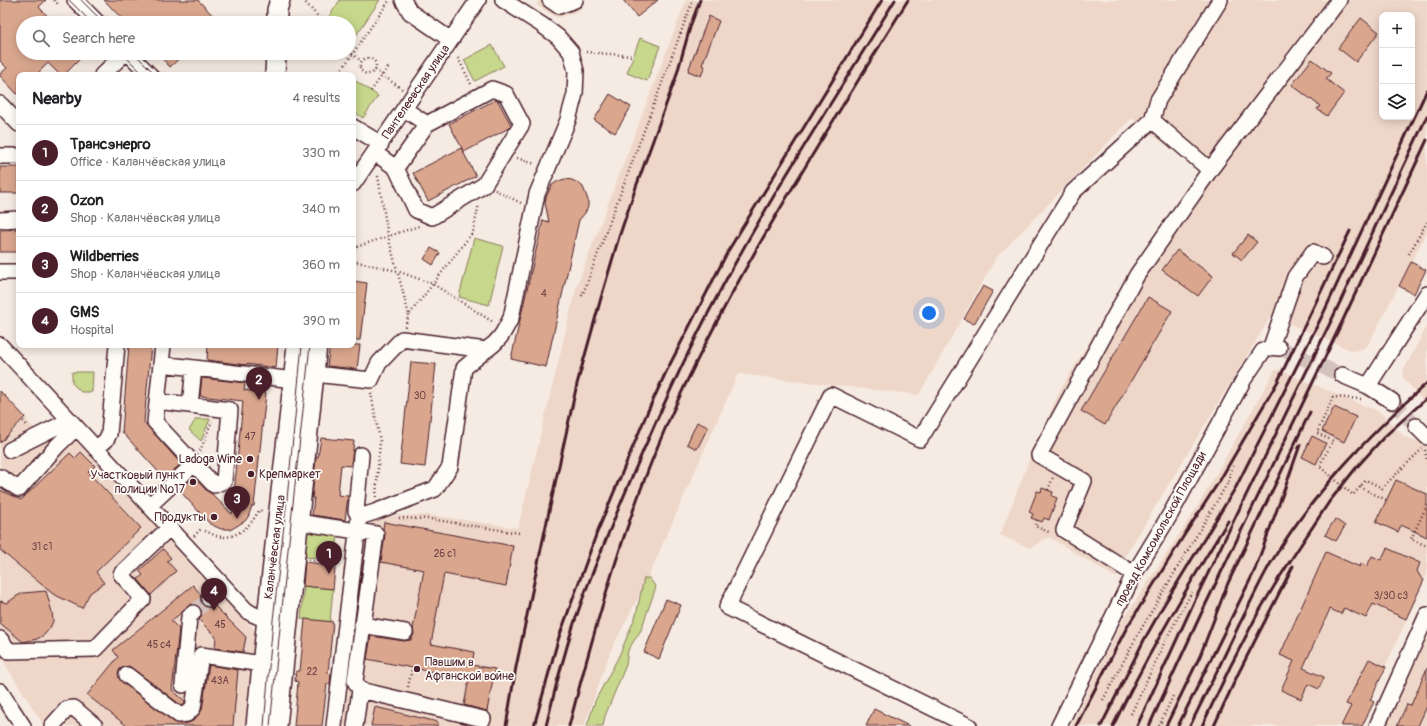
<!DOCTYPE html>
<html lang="en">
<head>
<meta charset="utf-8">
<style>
  :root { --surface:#fff; --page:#f6f6f6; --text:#202124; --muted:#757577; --line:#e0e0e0; --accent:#4a1f2b }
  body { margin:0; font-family:Pangolin,sans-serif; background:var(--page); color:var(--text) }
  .controls { position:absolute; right:12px; top:12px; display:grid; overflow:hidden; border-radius:8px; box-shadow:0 2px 10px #0003 }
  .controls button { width:36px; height:36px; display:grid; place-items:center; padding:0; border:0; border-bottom:1px solid var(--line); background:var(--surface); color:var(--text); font:20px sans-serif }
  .you { position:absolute; left:929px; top:313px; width:14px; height:14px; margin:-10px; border:3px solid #fff; border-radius:50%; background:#1a73e8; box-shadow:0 0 0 6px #1a73e833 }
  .badge { display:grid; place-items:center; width:26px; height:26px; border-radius:50%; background:var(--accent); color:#fff; font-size:13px; font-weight:700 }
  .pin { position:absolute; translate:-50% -33px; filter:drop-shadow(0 1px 2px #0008) }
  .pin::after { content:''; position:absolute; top:21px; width:14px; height:12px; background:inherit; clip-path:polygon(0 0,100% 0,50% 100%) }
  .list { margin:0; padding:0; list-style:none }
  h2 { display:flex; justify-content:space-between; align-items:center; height:52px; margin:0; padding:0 16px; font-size:17px }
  h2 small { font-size:13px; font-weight:400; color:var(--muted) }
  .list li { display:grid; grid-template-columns:26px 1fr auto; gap:12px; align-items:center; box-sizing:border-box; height:56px; padding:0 16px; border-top:1px solid var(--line) }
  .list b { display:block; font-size:15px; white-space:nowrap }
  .list p { margin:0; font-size:13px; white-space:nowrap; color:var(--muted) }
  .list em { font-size:13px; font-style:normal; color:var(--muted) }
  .icon { flex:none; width:22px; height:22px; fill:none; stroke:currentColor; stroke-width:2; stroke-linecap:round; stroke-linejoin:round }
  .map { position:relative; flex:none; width:1427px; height:726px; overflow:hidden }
  .search { position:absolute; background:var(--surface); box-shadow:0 2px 10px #0003; left:16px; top:16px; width:340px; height:44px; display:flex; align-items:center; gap:10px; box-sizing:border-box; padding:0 14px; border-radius:22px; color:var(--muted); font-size:15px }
  .panel { position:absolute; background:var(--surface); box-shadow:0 2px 10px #0003; left:16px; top:72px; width:340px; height:276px; border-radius:8px }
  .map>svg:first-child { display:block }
</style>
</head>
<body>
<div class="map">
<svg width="1427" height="726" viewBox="0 0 1427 726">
  <rect width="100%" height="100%" fill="#f6ebe2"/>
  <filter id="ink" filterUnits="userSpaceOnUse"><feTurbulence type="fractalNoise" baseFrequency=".025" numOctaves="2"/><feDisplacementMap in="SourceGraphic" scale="8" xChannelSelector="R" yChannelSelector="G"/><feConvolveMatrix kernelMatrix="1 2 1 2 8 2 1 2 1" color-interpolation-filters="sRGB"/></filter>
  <g filter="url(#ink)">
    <path fill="#eed7c9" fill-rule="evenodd" d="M 539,0 L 585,0 L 578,12 L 557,18 L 536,5 Z
      M 686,0 L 1427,0 L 1427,232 L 1368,345 L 1362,349 L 1353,351 L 1271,316 L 1126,555 L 1116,578 L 1049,537 L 1030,548 L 1000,535 L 1031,455 L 1059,392 L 1140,258 L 1199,175 L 1193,164 L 1151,134 L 1132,118 L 996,258 L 919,395 L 738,374 L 646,582 L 610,652 L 584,726 L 343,726 L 372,521 L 377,516 L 430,515 L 518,528 L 576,288 ZM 1382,15 L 1412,15 L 1412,117 L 1382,117 Z
      M 1427,326 L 1427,405 L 1403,378 L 1403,371 Z
      M 1275,370 L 1281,370 L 1334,393 L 1380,412 L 1405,437 L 1423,443 L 1427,447 L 1427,575 L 1370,700 L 1374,702 L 1362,726 L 1071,726 L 1119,626 L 1199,504 Z
      M 0,390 L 28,419 L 27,421 L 35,429 L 65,429 L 180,549 L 253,628 L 257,638 L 250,726 L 44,726 L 0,656 Z
      M 1427,633 L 1427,726 L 1386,726 L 1417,655 Z"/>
    <path fill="#c7d78b" stroke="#887b5b" d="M 340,0 L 380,0 L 355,37 L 349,32 L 349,23 L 335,23 L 328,18 Z
      M 640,38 L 660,46 L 647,81 L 627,73 Z
      M 492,45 L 504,66 L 475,81 L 464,60 Z
      M 353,79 L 378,96 L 363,118 L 353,111 Z
      M 474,238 L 503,246 L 489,305 L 459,297 Z
      M 72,372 L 93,372 L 92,392 L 81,392 L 72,383 Z
      M 196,419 L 210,419 L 201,441 L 189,430 Z
      M 307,529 L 338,532 L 336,557 L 320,555 L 319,558 L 305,557 Z
      M 644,578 L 649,578 L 656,587 L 641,630 L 628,650 L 626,665 L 605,716 L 603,726 L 587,726 L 595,701 L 619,656 L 636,615 Z
      M 304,586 L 333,589 L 330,622 L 301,619 Z"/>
    <path fill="#daa78e" stroke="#4a1f2b" d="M 0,0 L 46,0 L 39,7 L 54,23 L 23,23 L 23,53 L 86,53 L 64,75 L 60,75 L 48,63 L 36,75 L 19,75 L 19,96 L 0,76 L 0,74 L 7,68 L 0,61 Z
      M 104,0 L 198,0 L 220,23 L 126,23 Z
      M 623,0 L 658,0 L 637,17 Z
      M 709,16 L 719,21 L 702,65 L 705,66 L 701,76 L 688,71 Z
      M 1361,18 L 1379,32 L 1356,62 L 1338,48 Z
      M 157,53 L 185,53 L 170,67 Z
      M 1312,59 L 1331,73 L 1326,79 L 1344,93 L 1327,116 L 1317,109 L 1320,106 L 1292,85 Z
      M 610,94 L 631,107 L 615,133 L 594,120 Z
      M 495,100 L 498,101 L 511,125 L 509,128 L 464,152 L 449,124 Z
      M 461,148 L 476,176 L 428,201 L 413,173 Z
      M 0,167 L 19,167 L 19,193 L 0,193 Z
      M 565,179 L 572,180 L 578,183 L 583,187 L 588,200 L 588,207 L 585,213 L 579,220 L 546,367 L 511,359 L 543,220 L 549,222 L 545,203 L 546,197 L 552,185 L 558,181 Z
      M 19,229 L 19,252 L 0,252 L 0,230 Z
      M 1248,235 L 1257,242 L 1242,260 L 1233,253 Z
      M 431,248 L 440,253 L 433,265 L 424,259 Z
      M 1177,250 L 1213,276 L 1198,296 L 1162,270 Z
      M 1411,262 L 1426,270 L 1414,294 L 1399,286 Z
      M 353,281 L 367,283 L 360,340 L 353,340 Z
      M 983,286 L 993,291 L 974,324 L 964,319 Z
      M 1148,297 L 1172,311 L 1105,425 L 1081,411 Z
      M 129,345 L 151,345 L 144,422 L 181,464 L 164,478 L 122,432 Z
      M 208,345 L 278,345 L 276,368 L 246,364 L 246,365 L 207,360 Z
      M 330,345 L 360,345 L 357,369 L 327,366 Z
      M 411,362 L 436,364 L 425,467 L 400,464 Z
      M 202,378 L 245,383 L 244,390 L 266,393 L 254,506 L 252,506 L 248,517 L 245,521 L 230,530 L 230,529 L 221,529 L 210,524 L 179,490 L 194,477 L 207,491 L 212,494 L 232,514 L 243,401 L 200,396 Z
      M 0,391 L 25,417 L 0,443 Z
      M 1334,407 L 1356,417 L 1344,442 L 1322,431 Z
      M 697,422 L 708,427 L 697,449 L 687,444 Z
      M 1312,436 L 1326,443 L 1316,464 L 1302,457 Z
      M 321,438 L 354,441 L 351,466 L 341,465 L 338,495 L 348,496 L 345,520 L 312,515 L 314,498 L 312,498 L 316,457 L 318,457 Z
      M 81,452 L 95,466 L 88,472 L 141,528 L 96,572 L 104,583 L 90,593 L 82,608 L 53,594 L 0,550 L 0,490 L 21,500 L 70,453 L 75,458 Z
      M 1396,480 L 1427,494 L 1427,537 L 1401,525 L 1398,532 L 1376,522 Z
      M 1042,488 L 1053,492 L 1052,496 L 1057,498 L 1049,520 L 1044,518 L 1042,522 L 1031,518 L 1033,514 L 1029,512 L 1037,491 L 1041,492 Z
      M 1335,519 L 1345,526 L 1336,541 L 1325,535 Z
      M 384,522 L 513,546 L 506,586 L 444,574 L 431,644 L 474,652 L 472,665 L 495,669 L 487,711 L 464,705 L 469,679 L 367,659 L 371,636 L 404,641 L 411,640 L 414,634 L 413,628 L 424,570 L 381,562 L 385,535 L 383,529 Z
      M 1387,548 L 1420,563 L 1417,571 L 1421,578 L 1424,580 L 1406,619 L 1373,604 L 1366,618 L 1344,608 L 1341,614 L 1330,609 L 1303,668 L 1324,677 L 1319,689 L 1308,684 L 1301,699 L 1281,690 L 1294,661 L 1280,655 L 1326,552 L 1360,567 L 1361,563 L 1367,566 L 1372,556 L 1381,560 Z
      M 163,549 L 171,558 L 167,561 L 176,571 L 151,595 L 138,579 L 143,575 L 139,571 Z
      M 322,558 L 336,559 L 333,589 L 303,586 L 305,562 L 322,564 Z
      M 193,585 L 201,595 L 200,601 L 203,605 L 206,607 L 211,608 L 215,606 L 246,637 L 243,652 L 215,648 L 216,637 L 199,620 L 202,615 L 202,610 L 200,607 L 196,604 L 191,604 L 187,607 L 181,613 L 171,621 L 179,629 L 172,690 L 185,701 L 185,704 L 182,706 L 129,666 L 124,667 L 120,669 L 118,673 L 119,678 L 122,682 L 174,722 L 180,724 L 188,723 L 193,721 L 199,714 L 202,710 L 209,665 L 238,670 L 233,726 L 127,726 L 87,695 L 118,657 L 113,650 Z
      M 46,591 L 52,612 L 53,621 L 50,628 L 44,635 L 37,639 L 23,642 L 0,623 L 0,601 L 7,603 L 17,596 L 23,593 Z
      M 666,599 L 681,605 L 659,659 L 644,652 Z
      M 305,619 L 333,622 L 328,673 L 331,674 L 330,684 L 327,684 L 322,726 L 294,726 L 298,682 L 295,681 L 296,671 L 300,671 Z
      M 1369,659 L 1386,667 L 1370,700 L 1374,702 L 1362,726 L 1341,726 L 1351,706 L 1346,704 Z
      M 1427,668 L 1427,706 L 1418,726 L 1397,726 L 1407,704 L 1411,705 Z
      M 375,707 L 438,722 L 437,726 L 371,726 Z
      M 874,709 L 909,726 L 866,726 Z"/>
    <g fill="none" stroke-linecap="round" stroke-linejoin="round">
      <path stroke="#d4c2bd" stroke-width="15" stroke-dasharray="15 8" stroke-linecap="butt" d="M 1279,348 L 1342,375
        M 1392,401 L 1416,426
        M 193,613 L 209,599"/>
      <g stroke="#4a1f2b" stroke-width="18">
        <path id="minor" d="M 75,0 L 98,23
          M 403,0 L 410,12 L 451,40
          M 550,0 L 559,6 L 575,0
          M 128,53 L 150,75
          M 102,75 L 125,53
          M 0,104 L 19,124
          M 404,109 L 427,124
          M 1152,120 L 1210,170
          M 353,127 L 381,144
          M 375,153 L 396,168 L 416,210 L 432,217 L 484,185 L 522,124 L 506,94 L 492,89 L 427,124 L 396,168
          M 0,156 L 19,156
          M 353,184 L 478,0
          M 0,220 L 19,219
          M 0,272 L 19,272
          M 0,345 L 246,610 C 258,619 272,620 287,622
          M 163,345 L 155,422 L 194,464
          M 1271,347 L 1295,277 L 1313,252 L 1323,257
          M 161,364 L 294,380
          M 314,374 L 371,380 L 379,363 L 402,339 L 486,350 C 499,342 504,332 511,318 L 537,194 L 568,120 L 575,94 L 576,71 L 571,52 L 558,37 L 542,25 L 503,0
          M 1342,375 L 1368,386 L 1392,401
          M 1368,386 L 1427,294
          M 190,405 L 194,368
          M 1416,426 L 1427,437
          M 96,449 L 106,440 L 109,434 L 117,345
          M 10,450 L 60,425 L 68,419
          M 0,477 L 19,489 L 58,445 L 76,428
          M 149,506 L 194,464 L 214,485 L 224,481 L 230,410 L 157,401
          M 359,517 L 375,512 L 435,489 L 450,467 L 464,368 L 486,350
          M 298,522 L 376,534 L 355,681 L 360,690 L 355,726
          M 1134,574 L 1064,530 L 1084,481 L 1039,455 L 1137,275 L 1210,170 L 1339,0
          M 209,599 L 223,586
          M 362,625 L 405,632
          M 0,639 L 9,651 L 95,649 L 143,599 L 121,574 L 169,528
          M 127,675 L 179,715 L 187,714 L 193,708 L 201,655 L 262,664
          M 183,685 L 189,617 L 193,613
          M 360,690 L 483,719
          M 0,691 L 23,726
          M 52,726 L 67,709 L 74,708 L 95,726
          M 267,726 L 306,345
          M 334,726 L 359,517 L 356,511 L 361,455
          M 969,726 L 727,607 L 831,395 L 920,439 L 1073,192 L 1152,120 L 1158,100 L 1220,0
          M 1059,726 L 1134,574 L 1171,513 L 1244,379 L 1263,351 L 1271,347 L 1279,348
          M 1377,726 L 1427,615"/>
      </g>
      <g stroke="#4a1f2b" stroke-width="22">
        <path id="major" d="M 277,23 L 277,10 L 280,0
          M 275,75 L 276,53
          M 256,726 C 268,599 284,472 297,345
          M 277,726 L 317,345"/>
      </g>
      <path stroke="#4a1f2b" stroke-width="2.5" stroke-dasharray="1 3" stroke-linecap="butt" d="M 54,0 L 58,4
        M 303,0 L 324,23
        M 349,51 L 361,61
        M 586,52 L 633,56
        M 458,58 L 472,86
        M360 66a8 8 0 1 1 16 0a8 8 0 1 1-16 0Z
        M 375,70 L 402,89
        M 338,75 L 389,1
        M 371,91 L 389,66
        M 517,158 L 535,164
        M 378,176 L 388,236 L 409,315 L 473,232 L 479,204
        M 495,190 L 521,203
        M 353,248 L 419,226
        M 1409,254 L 1427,222
        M 353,261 L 397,271 L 433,284 L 493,322
        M 582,296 L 693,0
        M 405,327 L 409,315
        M 371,393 L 380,441 L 376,497
        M 1361,399 L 1333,397 L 1317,433 L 1333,441 L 1319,466 L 1353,495 L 1366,480 L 1382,488 L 1422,449
        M 23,421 L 28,426
        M 1425,450 L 1427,461
        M 200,451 L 212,421
        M 1360,487 L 1386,500
        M 1048,490 L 1053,477
        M 1427,505 L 1411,539 L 1427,546
        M 399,518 L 430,519 L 519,533
        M 1037,520 L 1035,526 L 1051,533
        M 205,531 C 209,532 213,535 217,536 C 235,541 252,525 259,510 L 263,511
        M 194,536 L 202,528
        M 309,560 L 320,561 L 321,557 L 340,559
        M 408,687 L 412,668
        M 1103,700 L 1137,636 L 1230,479 L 1230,472 L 1234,465
        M 1131,714 L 1166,639 L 1192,592
        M 1159,726 L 1174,694"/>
      <use href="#minor" stroke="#fdfcf7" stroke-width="15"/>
      <use href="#major" stroke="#fdfcf7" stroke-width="19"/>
      <path stroke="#4a1f2b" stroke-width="1" d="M 69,0 L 92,23
        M 81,0 L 104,23
        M 122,53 L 144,75
        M 134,53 L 156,75
        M 264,726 L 273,620 L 287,499 L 302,345
        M 270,726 L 288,550 L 310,345"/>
      <path stroke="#4a1f2b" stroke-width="3" d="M 506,726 L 516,667 L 551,502 L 577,384 L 601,298 L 619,237 L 636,187 L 676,77 L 691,24 L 700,0
        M 534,726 L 558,640 L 596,535 L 647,413 L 666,372 L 728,251 L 882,0
        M 546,726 C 553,696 561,666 570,636 C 583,593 601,552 618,510 C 649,435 682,361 721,289 C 774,190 836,96 895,0
        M 569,726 C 596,623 625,520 668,422 C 734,274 823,138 908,0
        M 1076,726 L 1126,629 L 1183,537 L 1220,480 L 1278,381 L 1350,231
        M 1101,726 L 1144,640 L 1162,608 L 1236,487 L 1324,312 L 1427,90
        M 1113,726 C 1147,655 1187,587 1228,521
        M 1137,726 L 1194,602 L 1333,317 L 1427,116
        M 1149,726 L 1201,614 L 1343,320 L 1427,140
        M 1166,726 L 1200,656 L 1228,583 L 1310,412
        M 1178,726 L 1254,572 L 1286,485 L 1300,445
        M 1190,726 C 1207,692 1223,659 1239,625 C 1250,604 1260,581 1272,561 C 1313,493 1369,435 1427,383
        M 1202,726 L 1230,667 L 1258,613 L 1279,578 L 1329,502 L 1356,468 L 1384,437 L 1427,398
        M 1214,726 L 1238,674 L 1293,566"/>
    </g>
  </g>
  <g fill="#4a1f2b" stroke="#fdfcf7" stroke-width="1.5">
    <circle cx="250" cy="459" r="4"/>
    <circle cx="251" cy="474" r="4"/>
    <circle cx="193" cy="482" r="4"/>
    <circle cx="214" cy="517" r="4"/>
    <circle cx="417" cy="669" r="4"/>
  </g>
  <g text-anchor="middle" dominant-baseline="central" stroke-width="3.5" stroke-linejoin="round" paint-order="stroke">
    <g font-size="10" fill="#6e4144">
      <text x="544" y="294">4</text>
      <text x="420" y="396">30</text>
      <text x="250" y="437">47</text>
      <text x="42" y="547">31 с1</text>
      <text x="445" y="554">26 с1</text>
      <text x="1391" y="596">3/30 с3</text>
      <text x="220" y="625">45</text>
      <text x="159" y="645">45 с4</text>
      <text x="312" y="672">22</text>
      <text x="220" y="681">43А</text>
    </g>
    <g font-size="12" fill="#4a1f2b" stroke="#fdfcf7">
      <text transform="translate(416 92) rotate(-56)">Пантелеевская улица</text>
      <text transform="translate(1161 529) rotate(-61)">проезд Комсомольской Площади</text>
      <text transform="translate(275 547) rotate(-83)">Каланчёвская улица</text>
    </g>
    <g font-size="12" fill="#4a1f2b" stroke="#fdfcf7" text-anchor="end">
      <text x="242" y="459">Ladoga Wine</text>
      <text x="259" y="474" text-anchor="start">Крепмаркет</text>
      <text x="185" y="475">Участковый пункт<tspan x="185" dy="14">полиции №17</tspan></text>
      <text x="206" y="517">Продукты</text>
      <text x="425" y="662" text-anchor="start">Павшим в<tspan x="425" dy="14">Афганской войне</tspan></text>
    </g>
  </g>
</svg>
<div class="controls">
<button>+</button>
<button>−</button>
<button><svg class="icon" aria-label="layers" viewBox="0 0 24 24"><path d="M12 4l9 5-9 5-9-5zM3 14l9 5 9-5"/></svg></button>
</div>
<div class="you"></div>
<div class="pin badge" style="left:329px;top:574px">1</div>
<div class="pin badge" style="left:259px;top:400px">2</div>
<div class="pin badge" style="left:237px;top:519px">3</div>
<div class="pin badge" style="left:214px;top:611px">4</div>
<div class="search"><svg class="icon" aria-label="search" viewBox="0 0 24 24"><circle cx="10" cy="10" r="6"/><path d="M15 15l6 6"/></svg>Search here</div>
<section class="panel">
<h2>Nearby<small>4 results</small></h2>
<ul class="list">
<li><span class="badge">1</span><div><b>Трансэнерго</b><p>Office · Каланчёвская улица</p></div><em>330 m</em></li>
<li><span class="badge">2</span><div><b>Ozon</b><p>Shop · Каланчёвская улица</p></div><em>340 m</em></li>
<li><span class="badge">3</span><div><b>Wildberries</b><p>Shop · Каланчёвская улица</p></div><em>360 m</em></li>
<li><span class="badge">4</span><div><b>GMS</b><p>Hospital</p></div><em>390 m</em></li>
</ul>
</section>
</div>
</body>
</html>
